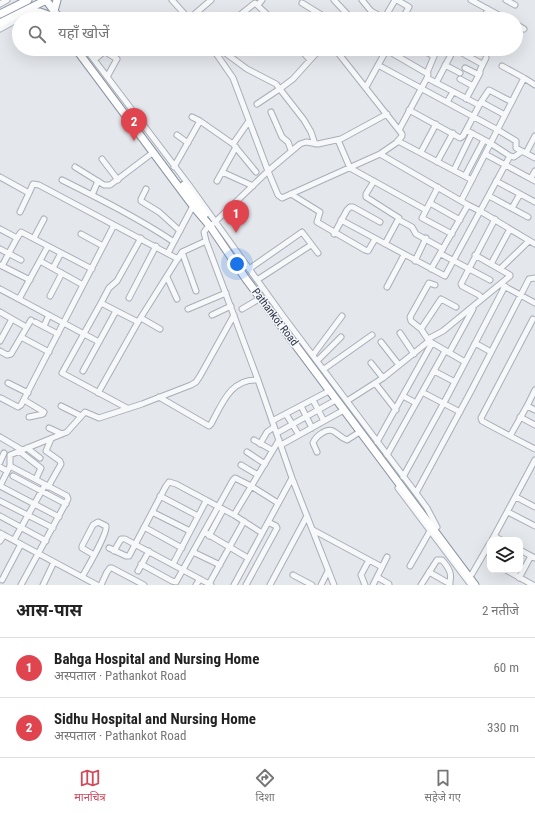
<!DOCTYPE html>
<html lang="hi">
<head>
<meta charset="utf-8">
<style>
  :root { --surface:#fff; --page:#f2f2f2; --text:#222; --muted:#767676; --line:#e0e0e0; --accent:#d1495b }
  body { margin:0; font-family:"Roboto Condensed","Noto Sans Devanagari",sans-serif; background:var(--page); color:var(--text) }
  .controls { position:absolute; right:12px; bottom:12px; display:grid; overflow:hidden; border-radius:8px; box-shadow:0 4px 16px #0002 }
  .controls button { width:36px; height:36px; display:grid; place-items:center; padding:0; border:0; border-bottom:1px solid var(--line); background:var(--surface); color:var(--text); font:20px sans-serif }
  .you { position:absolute; left:237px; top:264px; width:14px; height:14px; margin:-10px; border:3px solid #fff; border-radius:50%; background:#1a73e8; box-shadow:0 0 0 6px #1a73e833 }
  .badge { display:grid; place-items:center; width:26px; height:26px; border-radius:50%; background:var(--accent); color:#fff; font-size:13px; font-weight:700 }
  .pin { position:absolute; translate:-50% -33px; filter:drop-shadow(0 1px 2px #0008) }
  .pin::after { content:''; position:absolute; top:21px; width:14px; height:12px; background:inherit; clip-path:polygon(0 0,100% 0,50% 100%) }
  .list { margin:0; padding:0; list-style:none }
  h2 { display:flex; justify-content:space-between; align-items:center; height:52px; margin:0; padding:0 16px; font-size:17px }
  h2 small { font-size:13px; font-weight:400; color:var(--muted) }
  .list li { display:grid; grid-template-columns:26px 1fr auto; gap:12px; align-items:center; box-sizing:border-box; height:60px; padding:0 16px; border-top:1px solid var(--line) }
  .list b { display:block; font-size:15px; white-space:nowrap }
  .list p { margin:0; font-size:13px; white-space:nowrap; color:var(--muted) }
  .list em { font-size:13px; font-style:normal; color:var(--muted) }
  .icon { flex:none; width:22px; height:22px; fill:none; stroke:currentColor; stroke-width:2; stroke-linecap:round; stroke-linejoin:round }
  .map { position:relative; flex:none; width:535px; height:585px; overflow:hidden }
  .search { position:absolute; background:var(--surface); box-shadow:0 4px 16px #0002; left:12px; right:12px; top:12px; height:44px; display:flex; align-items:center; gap:10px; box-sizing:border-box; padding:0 14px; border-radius:22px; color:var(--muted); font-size:15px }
  .sheet { height:172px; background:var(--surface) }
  nav { display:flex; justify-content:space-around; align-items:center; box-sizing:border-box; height:56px; border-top:1px solid var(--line); background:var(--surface); font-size:11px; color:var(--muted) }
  nav a { display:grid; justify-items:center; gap:2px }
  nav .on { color:var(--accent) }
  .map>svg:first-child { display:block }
</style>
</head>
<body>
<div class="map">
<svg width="535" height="585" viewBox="0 0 535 585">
  <rect width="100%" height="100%" fill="#e4e7ec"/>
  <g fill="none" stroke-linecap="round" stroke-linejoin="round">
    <g stroke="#a9aeb7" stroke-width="7">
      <path id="minor" d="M 172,0 L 189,19
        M 334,0 L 350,17 L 348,19
        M 362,0 L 371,11 L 385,19
        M 397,0 L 409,7 L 402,19
        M 471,0 L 506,19
        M 506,0 L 515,5
        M 302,3 L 328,19
        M 0,4 L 7,0
        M 258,5 L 262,0
        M 189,19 L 211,0
        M 235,19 L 255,3 L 272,19
        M 384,19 L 395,0
        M 483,19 L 488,9
        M 516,24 L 524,29
        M 0,29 L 31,12
        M 86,49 L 189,185 L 283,316 L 416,493 L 427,508 L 437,527
        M 213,49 L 233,78 L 268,171 L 278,195 L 282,198 L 380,154 L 396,143 L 402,136 L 402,134 L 335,49
        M 300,49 L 310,60
        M 385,49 L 428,74 L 427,78 L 479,105
        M 420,49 L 434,56
        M 455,49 L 482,64
        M 104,51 L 117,59 L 107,77
        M 215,51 L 224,52 L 247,69 L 276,84 L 304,120 L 311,132 L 315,144
        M 94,60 L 107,49
        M 378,65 L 498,130 L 516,141 L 516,148 L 535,158
        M 445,65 L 460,73
        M 502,66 L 524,78
        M 465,68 L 479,75
        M 427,73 L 437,49
        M 460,79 L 473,86
        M 436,83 L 454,49
        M 366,87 L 387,49
        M 466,99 L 480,73 L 480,70 L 486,58
        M 447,102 L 453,92
        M 481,102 L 489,90 L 512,102
        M 257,104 L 281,88 L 293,79 L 320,49
        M 409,110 L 460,138 L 463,136 L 481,102 L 505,115 L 524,78 L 535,85
        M 271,112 L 282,137 L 288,142 L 291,150
        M 192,117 L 200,121
        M 399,130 L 427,78
        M 466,130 L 490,143 L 510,156
        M 177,135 L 188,143
        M 338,140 L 350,168 L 426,210
        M 398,141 L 472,180
        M 233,144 L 249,121
        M 421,152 L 436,124
        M 526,153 L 535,136
        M 380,154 L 468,205 L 480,211 L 535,244
        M 485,154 L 535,181
        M 102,159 L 118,180
        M 437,162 L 453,133
        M 75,167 L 104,185 L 110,185 L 151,154
        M 174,167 L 200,121 L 233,144 L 256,172
        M 454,170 L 472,133
        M 222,172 L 253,186
        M 465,176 L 484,140
        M 0,177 L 29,193 L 33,184 L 39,185 L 178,259
        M 531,178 L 535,171
        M 62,180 C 100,199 138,218 174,242
        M 217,181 L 236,147
        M 374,181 L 366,194 L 366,197 L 399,218 L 385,244
        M 496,181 L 535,202
        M 438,187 L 422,218 L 452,234
        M 146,189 L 141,199 L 141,201 L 159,212 L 180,231
        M 291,194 L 320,212 L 317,222 L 365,250 L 368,251 L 375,239
        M 92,195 L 98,181
        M 489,196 L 528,217
        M 461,201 L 505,115
        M 430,203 L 460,220
        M 512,208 L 520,194
        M 20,212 L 29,193
        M 341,220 L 445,276 L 510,156 L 514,157 L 521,152
        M 399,220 L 412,227 L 416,234 L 443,249
        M 0,229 L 17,238
        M 81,234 L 103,246
        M 334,234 L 347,210 L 350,207 L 353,207 L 380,222
        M 34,238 L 44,219
        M 0,249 L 21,260
        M 182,252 L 196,291
        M 168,253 L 193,206
        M 441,254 L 490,280
        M 40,261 L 83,285
        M 415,261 L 426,238
        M 491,264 L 510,229
        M 0,265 L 30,280
        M 2,266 L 17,238 L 21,232 L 92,269
        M 53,268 L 61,253
        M 249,269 L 302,232 L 318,253
        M 431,269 L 468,205
        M 500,269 L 529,241
        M 167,277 L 177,299
        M 257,280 L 311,245
        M 435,285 L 429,283 L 410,317 L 411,321 L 421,329 L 429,341 L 465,362
        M 502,285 L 535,303
        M 387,287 L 404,255
        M 0,289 L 99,342
        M 50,296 L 62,273
        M 129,298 L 156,246
        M 19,299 L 48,246
        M 482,299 L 479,295 L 462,286 L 461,284 L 495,219
        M 101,303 L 109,288 L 117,281 L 141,238
        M 188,309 L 226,293
        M 242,309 L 259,299
        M 0,312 L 26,327
        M 212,315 L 231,306
        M 141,318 L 160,329
        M 35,322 L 58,334
        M 44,326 L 49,315
        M 421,329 L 441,299 L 456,307
        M 400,333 L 414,354
        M 21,337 L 49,352
        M 428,339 L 443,331 L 510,276 L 510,275 L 475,255
        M 0,341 L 12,319
        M 381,342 L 399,365
        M 475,343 L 491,352
        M 0,351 L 7,355 L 11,354 L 31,320
        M 449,353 L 473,309
        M 313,355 L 342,316
        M 317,361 L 341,337
        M 371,363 L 383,378
        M 324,369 L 372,335
        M 83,371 L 116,311
        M 434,371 L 455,382
        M 8,383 L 28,393
        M 375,383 L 396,410
        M 422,392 L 460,412
        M 98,393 L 138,322 L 182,252 L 206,241
        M 403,396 L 416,403
        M 159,397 L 209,426 L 211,424 C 222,404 231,378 258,380
        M 1,398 L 18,407 L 21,405 L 114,225
        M 24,400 L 44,412 L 43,414 L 29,417
        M 313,400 L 324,421
        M 347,401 L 383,378 L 429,341
        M 61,406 L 81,416
        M 301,406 L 312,428
        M 527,406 L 535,390
        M 127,408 L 62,373 L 101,303 L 138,322
        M 535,410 L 527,406 L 510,436 L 535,449
        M 286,414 L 299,435
        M 520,417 L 535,425
        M 272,421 L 327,392
        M 49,428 L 62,434
        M 277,433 L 334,401
        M 510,436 L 482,421 L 481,418 L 533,319
        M 0,437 L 22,450
        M 254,440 L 272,450
        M 377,442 L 432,343
        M 260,444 L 267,432 L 274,427
        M 281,445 L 342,411
        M 27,448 L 40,458
        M 19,451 L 41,468 L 36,479
        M 247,452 L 265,464
        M 317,452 L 313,443 C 315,438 317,436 322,433 C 334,425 336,436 347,440 L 358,433
        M 387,455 L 445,351
        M 0,462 L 4,453
        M 241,465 L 258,475
        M 0,467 L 7,471
        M 13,476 L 66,504
        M 403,477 L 447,397 L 505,286
        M 0,486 L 59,517
        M 0,486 L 10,466
        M 48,487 L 61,464 L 60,461 L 46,451 L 51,439
        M 398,488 L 471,585
        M 416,493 L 471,391 L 528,281 L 529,279 L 535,278
        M 160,496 L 198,516
        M 516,497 L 535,507
        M 0,501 L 53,528
        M 152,512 L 190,531
        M 508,512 L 535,526
        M 234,515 L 279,440
        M 0,516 L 46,541
        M 144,527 L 182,548
        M 313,530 L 382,567
        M 204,532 L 248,558
        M 0,533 L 97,585
        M 209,536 L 223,510
        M 494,536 L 501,540
        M 14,540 L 45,485
        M 492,540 L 535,460
        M 0,541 L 4,535
        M 109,548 L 126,556 L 129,556 L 166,486 L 169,482 L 176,484 L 234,515 L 262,533
        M 520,550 L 535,558
        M 114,551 L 121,539 L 125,539 L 211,585
        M 193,552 L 220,565
        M 141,564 L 172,581 L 176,582 L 233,480 L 235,478 L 251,486 L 278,503
        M 173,564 L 206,501
        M 410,566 L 430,531
        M 506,570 L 533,585
        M 138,571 L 149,551
        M 429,572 L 450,584
        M 472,574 L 490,543
        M 293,575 L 312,585
        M 82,577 C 87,568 108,533 106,526 L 98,522 L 93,525 L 82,546 L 82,548 L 94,555
        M 377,577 L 389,584 L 389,585
        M 519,578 L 531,556
        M 2,580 L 21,544
        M 209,584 L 244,521
        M 21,585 L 68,499 L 67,496 L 10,466 L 10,455 L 67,432 L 85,412 L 99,418 L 142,404 L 191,385 L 196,382 L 200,376 L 234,315
        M 43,585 L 54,562
        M 101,585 L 107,572 L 110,568 L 112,568 L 144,585
        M 196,585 L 200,579
        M 234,585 L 292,478
        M 246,585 L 277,528 L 276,526 L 268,522
        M 270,585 L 307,516
        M 321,585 L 328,571
        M 334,585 L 292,478 L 258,380 L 206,241 L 204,232 L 207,228 L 215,222 L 268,171 L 300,144 L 306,142 L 318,144 L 341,139 L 387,114
        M 365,585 L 361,575 L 369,560
        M 373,585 L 387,557
        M 421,585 L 437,560 L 442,560 C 449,568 453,574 449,585"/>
    </g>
    <g stroke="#8b94a3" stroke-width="9">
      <path id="highway" d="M 46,0 L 60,19
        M 27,11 L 40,12 L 51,16
        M 54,11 L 57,0
        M 0,14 L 28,0
        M 0,23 L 46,0
        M 76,49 L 193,206 L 210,226 L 246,279 L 475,585
        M 184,185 L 205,214"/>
    </g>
    <use href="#minor" stroke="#f7f8fa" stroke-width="5"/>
    <use href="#highway" stroke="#fff" stroke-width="7"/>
  </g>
  <g text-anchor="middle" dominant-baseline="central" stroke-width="3" stroke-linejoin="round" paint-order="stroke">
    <g font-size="11" fill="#2b3445" stroke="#f4f6f9">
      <text transform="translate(275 317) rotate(53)">Pathankot Road</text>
    </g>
  </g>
</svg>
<div class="controls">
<button><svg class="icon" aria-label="layers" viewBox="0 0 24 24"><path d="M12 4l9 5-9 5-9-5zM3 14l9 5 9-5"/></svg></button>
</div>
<div class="you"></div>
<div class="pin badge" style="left:236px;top:233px;background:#e0444e">1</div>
<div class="pin badge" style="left:134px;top:141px;background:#e0444e">2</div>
<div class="search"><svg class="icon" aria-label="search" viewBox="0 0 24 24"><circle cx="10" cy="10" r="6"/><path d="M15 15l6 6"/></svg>यहाँ खोजें</div>
</div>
<section class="sheet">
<h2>आस-पास<small>2 नतीजे</small></h2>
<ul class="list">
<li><span class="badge" style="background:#e0444e">1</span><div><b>Bahga Hospital and Nursing Home</b><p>अस्पताल · Pathankot Road</p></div><em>60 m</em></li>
<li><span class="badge" style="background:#e0444e">2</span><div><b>Sidhu Hospital and Nursing Home</b><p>अस्पताल · Pathankot Road</p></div><em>330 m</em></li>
</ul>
</section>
<nav>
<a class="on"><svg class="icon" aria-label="map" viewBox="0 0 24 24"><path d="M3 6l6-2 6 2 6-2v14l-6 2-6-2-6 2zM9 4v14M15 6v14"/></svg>मानचित्र</a>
<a><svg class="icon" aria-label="directions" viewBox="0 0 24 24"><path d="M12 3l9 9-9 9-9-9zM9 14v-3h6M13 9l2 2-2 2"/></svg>दिशा</a>
<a><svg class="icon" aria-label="saved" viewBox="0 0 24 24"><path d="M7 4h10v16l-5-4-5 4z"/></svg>सहेजे गए</a>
</nav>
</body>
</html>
